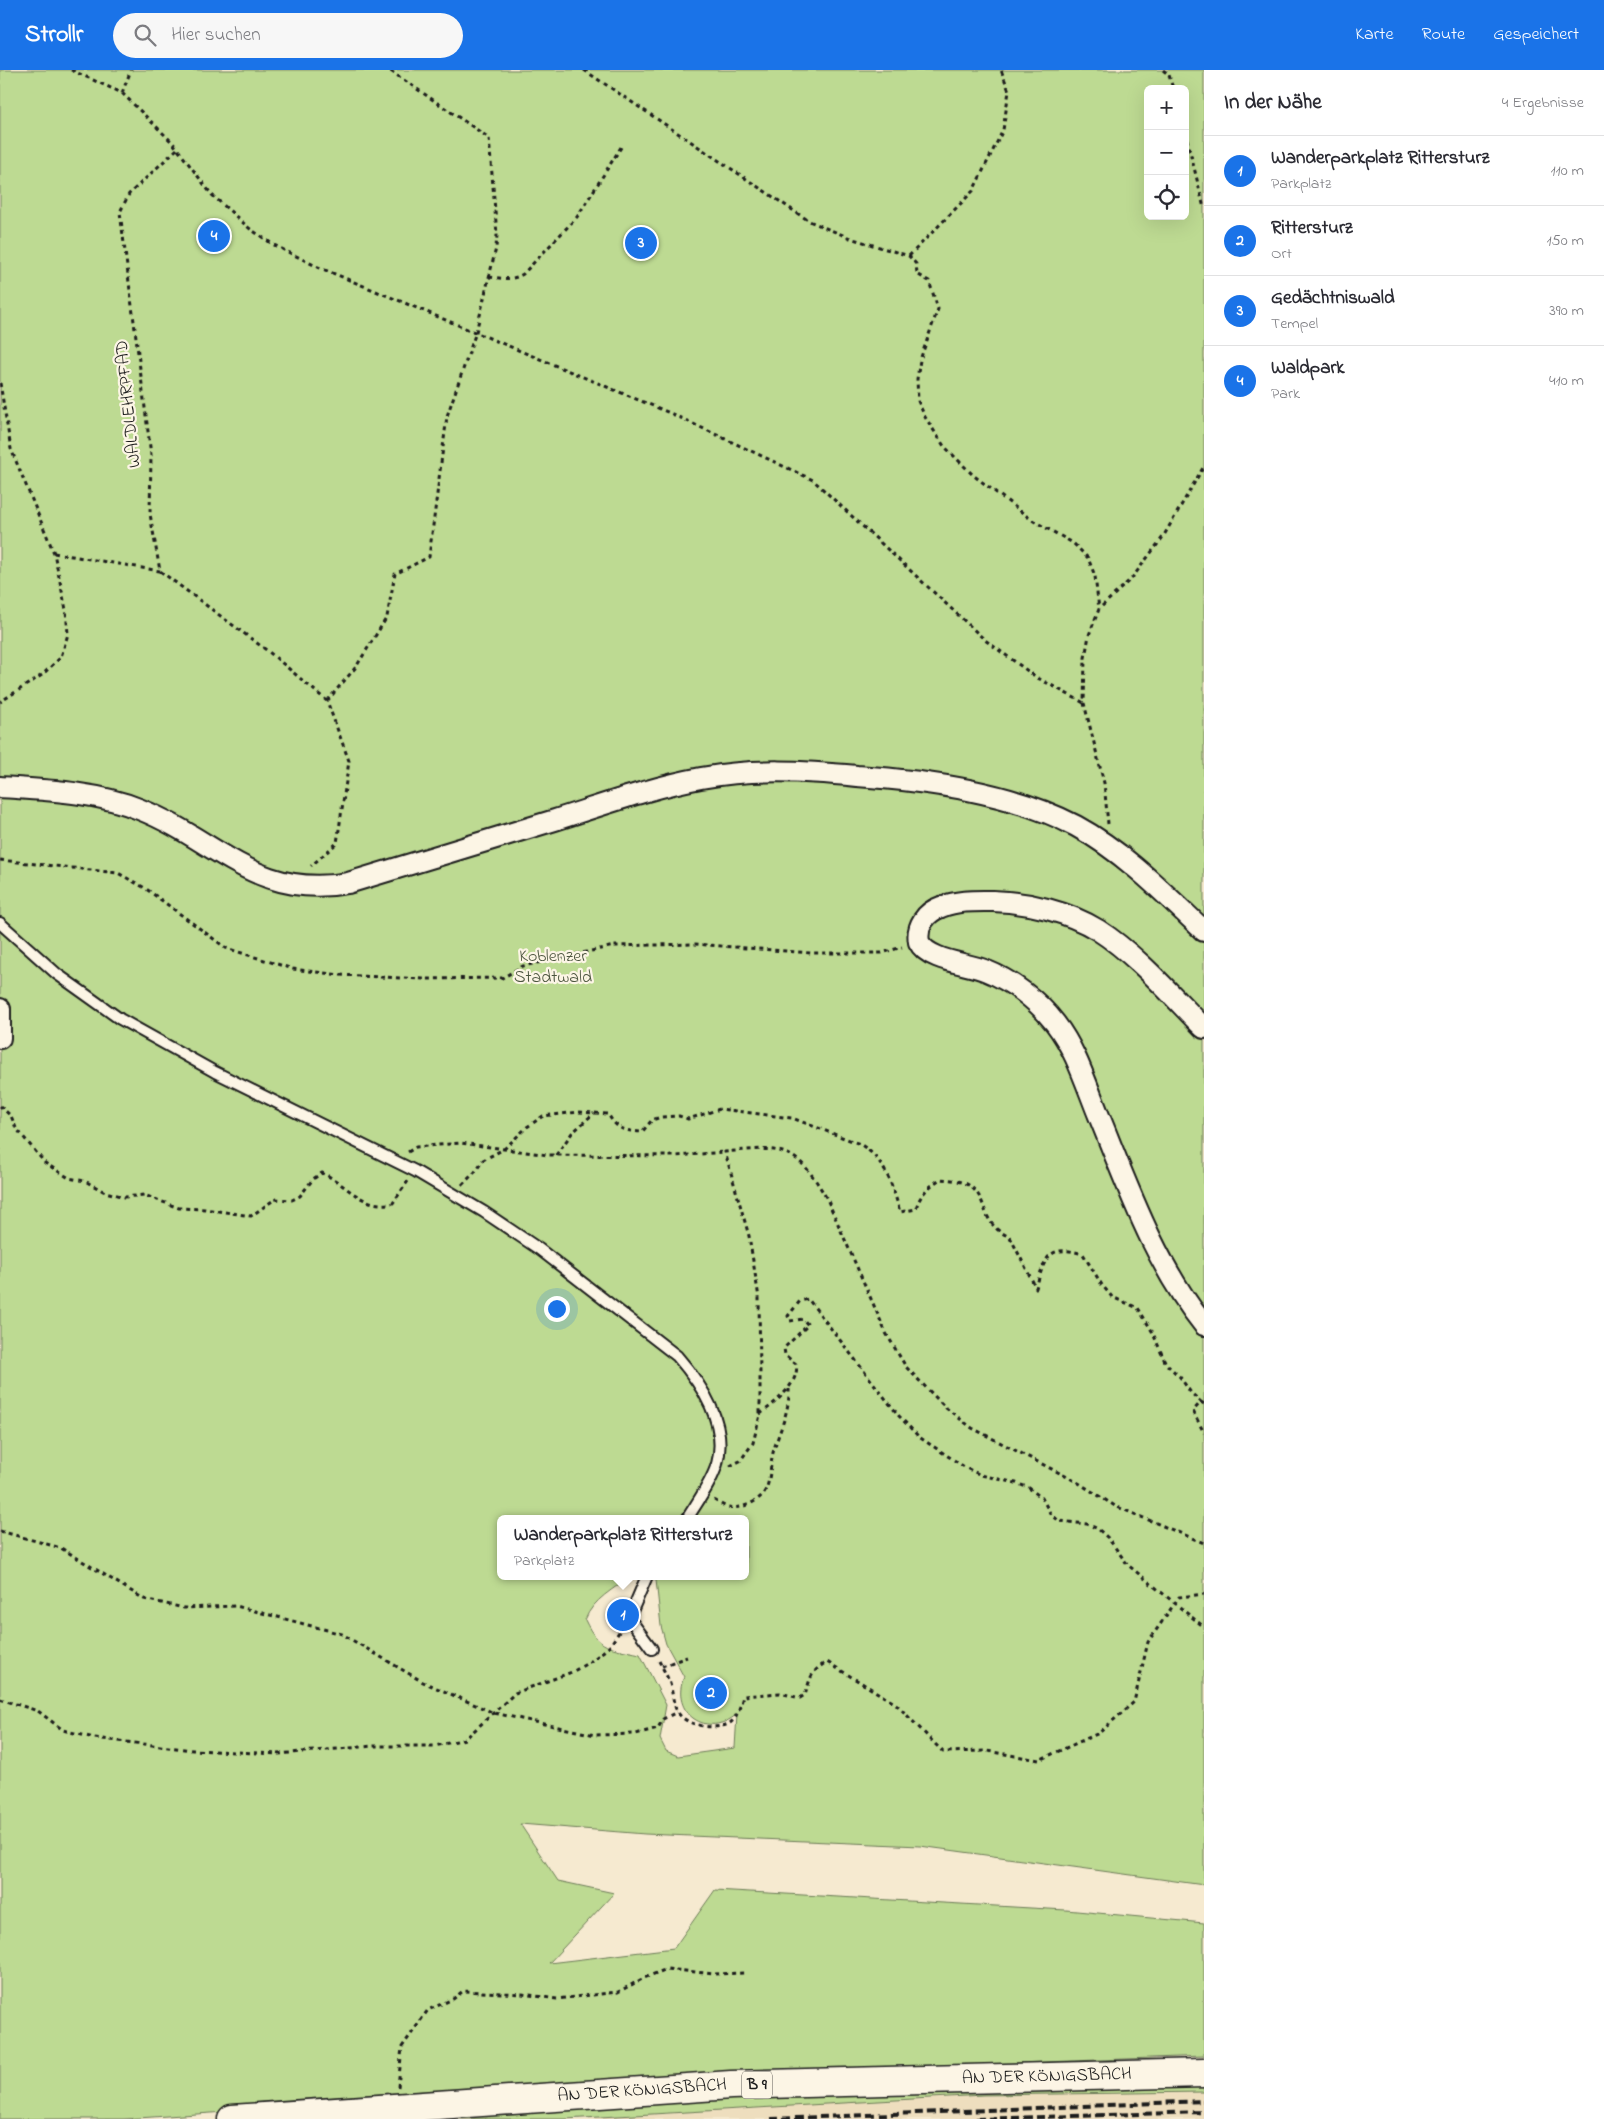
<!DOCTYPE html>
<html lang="de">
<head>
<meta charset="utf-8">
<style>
  :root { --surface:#fff; --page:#f7f7f7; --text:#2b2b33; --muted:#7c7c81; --line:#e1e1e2; --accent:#1a73e8 }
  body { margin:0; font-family:"Indie Flower",sans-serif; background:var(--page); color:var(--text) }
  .controls { position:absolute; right:15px; top:15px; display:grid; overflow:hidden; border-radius:8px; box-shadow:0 5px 20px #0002 }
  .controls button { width:45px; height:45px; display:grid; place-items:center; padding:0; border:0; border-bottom:1px solid var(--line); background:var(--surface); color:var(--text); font:25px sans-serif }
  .you { position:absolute; left:556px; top:1238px; width:18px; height:18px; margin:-12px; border:4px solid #fff; border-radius:50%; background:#1a73e8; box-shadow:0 0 0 8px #1a73e833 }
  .badge { display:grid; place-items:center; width:32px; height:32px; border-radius:50%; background:var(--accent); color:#fff; font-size:16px; font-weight:700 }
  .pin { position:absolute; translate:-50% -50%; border:2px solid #fff; box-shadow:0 1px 5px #0006 }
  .popup { position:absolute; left:497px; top:1445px; width:252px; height:65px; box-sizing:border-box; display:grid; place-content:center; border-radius:8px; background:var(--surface); filter:drop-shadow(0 1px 4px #0005); font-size:16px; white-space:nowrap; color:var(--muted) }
  .popup b { font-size:19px; color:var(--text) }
  .popup::after { content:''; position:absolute; left:50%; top:100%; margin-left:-10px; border:10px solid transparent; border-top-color:var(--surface) }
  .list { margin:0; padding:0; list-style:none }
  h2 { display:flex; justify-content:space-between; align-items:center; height:65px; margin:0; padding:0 20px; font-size:21px }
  h2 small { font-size:16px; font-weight:400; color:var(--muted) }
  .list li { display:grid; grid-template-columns:32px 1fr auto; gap:15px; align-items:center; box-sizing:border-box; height:70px; padding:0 20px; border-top:1px solid var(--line) }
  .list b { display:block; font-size:19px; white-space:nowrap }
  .list p { margin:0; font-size:16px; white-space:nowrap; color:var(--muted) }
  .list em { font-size:16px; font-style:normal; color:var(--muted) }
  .icon { flex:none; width:28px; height:28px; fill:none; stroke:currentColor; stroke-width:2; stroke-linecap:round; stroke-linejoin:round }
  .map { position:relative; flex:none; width:1204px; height:2049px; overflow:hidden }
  header { display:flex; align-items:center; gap:30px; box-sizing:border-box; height:70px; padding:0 25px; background:var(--accent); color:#fff }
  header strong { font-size:24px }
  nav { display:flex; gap:28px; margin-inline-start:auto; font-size:18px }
  .search { width:350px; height:45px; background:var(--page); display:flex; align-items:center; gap:12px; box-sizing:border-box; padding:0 18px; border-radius:28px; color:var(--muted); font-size:19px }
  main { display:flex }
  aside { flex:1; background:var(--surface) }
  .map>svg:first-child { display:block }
</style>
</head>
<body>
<header>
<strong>Strollr</strong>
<div class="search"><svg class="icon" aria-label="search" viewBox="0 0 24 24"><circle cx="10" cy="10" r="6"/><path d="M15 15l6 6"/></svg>Hier suchen</div>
<nav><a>Karte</a><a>Route</a><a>Gespeichert</a></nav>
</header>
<main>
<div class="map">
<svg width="1204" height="2049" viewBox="0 0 1204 2049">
  <rect width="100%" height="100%" fill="#f6ead0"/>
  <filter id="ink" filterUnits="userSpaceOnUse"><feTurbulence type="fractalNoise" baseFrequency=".02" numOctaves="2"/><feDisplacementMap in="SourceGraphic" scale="10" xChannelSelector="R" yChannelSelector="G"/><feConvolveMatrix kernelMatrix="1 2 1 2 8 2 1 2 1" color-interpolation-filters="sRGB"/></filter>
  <g filter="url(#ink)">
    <path fill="#eedebe" d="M 1204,2022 L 1204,2049 L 565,2049 L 983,2025 Z"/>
    <path fill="#bdda92" stroke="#6c7b57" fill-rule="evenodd" d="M 0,0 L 1204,0 L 1204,1815 L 920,1776 L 645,1764 L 520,1754 L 558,1811 L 614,1823 L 549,1893 L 674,1878 L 715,1820 L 1066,1840 L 1204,1853 L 1204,1986 L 859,1999 L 123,2049 L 0,2049 ZM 1148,19 L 1185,19 L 1185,146 L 1148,146 ZM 500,1449 L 746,1449 L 746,1506 L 649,1506 L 656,1510 L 661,1556 L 666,1574 L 684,1607 C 669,1643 708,1670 737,1644 L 735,1678 L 678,1686 L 666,1681 L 660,1669 L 666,1635 L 640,1584 C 610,1577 599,1580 585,1550 C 593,1529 614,1519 631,1506 L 500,1506 Z
      M 1204,2015 L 1204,2022 L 983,2025 L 565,2049 L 375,2049 L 740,2025 Z"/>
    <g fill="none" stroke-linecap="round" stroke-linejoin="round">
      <g stroke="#1c1c1c" stroke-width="14">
        <path id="service" d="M 0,853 L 57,904 L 120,949 L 215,1002 L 415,1101 L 484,1142 L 539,1179 L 677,1286 C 702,1315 728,1354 717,1394 C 711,1414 697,1432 687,1449
          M 647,1506 L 629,1548 L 652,1579"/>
      </g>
      <g stroke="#1c1c1c" stroke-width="24">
        <path id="minor" d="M 0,717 C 44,720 98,722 139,739 C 216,769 256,830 348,813 C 417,792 487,771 555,750 C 603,735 652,717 701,708 C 753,698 805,701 857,706 C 929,711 1011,722 1076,756 C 1124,782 1165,824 1204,861
          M 0,939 L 0,968
          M 1204,958 C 1172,926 1137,885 1098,860 C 1069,842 1028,832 993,831 C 976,831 958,830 941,837 C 926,842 916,856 919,872 C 928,891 968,893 987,901 C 1012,911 1038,931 1055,953 C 1076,980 1086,1014 1099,1046 C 1128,1117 1155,1194 1204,1255"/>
      </g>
      <g stroke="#1c1c1c" stroke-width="31">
        <g id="primary">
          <path id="s1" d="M 232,2049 L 731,2015 L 1204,2003"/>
        </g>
      </g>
      <path stroke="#1c1c1c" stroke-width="3" stroke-dasharray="4 4" stroke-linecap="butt" d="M 71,0 L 122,23 L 173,73 L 212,125 L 249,158 L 274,175 L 318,197 L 670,343 L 813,410 L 985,570 L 1036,607 L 1084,633
        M 584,0 L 809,151 L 850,168 L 909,186 L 916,194 L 917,204 L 929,211 L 938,239 L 920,290 L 917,309 L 918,331 L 925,347 L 944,376 L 973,405 L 1032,450 L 1073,473 L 1088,488 L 1095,506 L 1099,539
        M 1163,0 L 1169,5 L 1173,19
        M 122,23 L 131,0
        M 1185,61 L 1204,138
        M 177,79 L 129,124 L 120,142 L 151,385 L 150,444 L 160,501 L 269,582 L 327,631 L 349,691 L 337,773 L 311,796
        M 909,186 L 973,121 L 1003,60 L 1009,21 L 1001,0
        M 489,207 C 501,208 512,211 523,204 L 577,147 L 623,74
        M 0,313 L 11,379 L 54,483 L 66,540 L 68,564 L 61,587 L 42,605 L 0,632
        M 54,483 L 160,501
        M 327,631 L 356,597 L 387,547 L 395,504 L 429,487 L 447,346 L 476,262 L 496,178 L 497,165 L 489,68 L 389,0
        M 1108,754 L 1104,713 L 1084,633 L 1085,588 L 1089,565 L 1099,539 L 1132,508 L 1163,467 L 1204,396
        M 0,790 L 118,803 L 145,818 L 226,878 L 293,899 L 339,905 L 423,909 L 502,908 L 523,896 L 614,876 L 695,874 L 811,883 L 882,883 L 902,877
        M 0,1036 L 11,1046 L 16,1058 L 45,1093 L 69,1108 L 85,1111 L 105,1122 L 125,1127 L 144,1125 L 179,1138 L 205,1139 L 251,1146 L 275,1129 L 292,1130 L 300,1126 L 313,1109 L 322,1103 C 346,1113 362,1140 393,1133 L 408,1111
        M 408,1082 L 416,1077 L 461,1073 L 548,1085 L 676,1086 L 725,1082
        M 556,1085 L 572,1063 L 594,1043
        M 462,1115 L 475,1102 L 483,1090 L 504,1079 L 527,1057 L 543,1046 L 579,1042 L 608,1044 C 617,1060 625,1061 642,1062 L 652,1050 L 661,1047 L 679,1046 L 688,1049 L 720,1039 L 792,1048 L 860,1074 C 885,1090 892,1114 900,1142 L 916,1139 C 919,1125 929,1117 940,1109 C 950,1110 962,1110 970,1116 C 990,1131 979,1154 1010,1167 L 1036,1218 C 1045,1187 1048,1174 1083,1184 L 1102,1215 L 1112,1227 L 1138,1238 L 1152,1261 L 1166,1294 L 1180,1307 L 1191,1323 L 1201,1332
        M 1204,1334 L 1201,1332 L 1193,1341 L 1204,1363
        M 760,1344 C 773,1335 801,1312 796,1294 L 785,1285 L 784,1278 L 808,1255 L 803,1249 L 790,1251 L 788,1246 L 800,1231 L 808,1229 L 899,1346 L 919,1367 L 966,1398 L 981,1405 L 1016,1413 L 1029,1418 L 1042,1428 L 1050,1443 L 1059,1451 L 1087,1454 L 1098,1459 L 1108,1468 L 1128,1495 L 1204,1557
        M 730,1396 L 740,1391 L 753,1373 L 760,1345 L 760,1305 L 759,1228 L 749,1166 L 725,1082 C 783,1076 797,1076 827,1129 L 886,1263 L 906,1297 L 946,1338 L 972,1358 L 1077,1412 L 1115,1436 L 1204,1473
        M 714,1430 C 718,1432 723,1436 728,1437 C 740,1440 759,1432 765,1421 C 771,1410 770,1392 774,1379 C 780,1360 790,1339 789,1319
        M 0,1461 L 61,1478 L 144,1529 L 184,1538 L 236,1536 L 342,1564 L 423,1612 L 494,1643 L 595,1665 L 636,1664 L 658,1658 L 663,1649 L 677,1642
        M 659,1591 C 662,1597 666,1604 669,1611 C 673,1621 672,1632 677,1641 C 684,1656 717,1661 730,1653 C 737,1648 741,1634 743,1626 L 780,1623 L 800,1628 L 805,1625 C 811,1607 810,1602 827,1592 L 896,1634 L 943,1682 L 987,1681 L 1039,1690 L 1099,1663 L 1134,1632 L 1148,1572 L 1179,1527 L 1204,1524
        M 662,1596 L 687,1587
        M 0,1629 L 38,1641 L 63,1660 L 94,1668 L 193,1680 L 278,1684 L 374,1676 L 435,1676 L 465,1669 L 515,1623 L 572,1602 L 591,1591 L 609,1577 L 621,1559
        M 398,2017 L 402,1977 L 428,1940 L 453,1929 L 463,1921 L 522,1924 L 557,1929 L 618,1922 L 644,1908 L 667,1899 L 714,1904 L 747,1903"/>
      <use href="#service" stroke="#fcf5e5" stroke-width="10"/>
      <use href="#minor" stroke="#fcf5e5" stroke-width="20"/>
      <use href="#primary" stroke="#fcf5e5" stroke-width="28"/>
      <path stroke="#1c1c1c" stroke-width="4" stroke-dasharray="8 4" stroke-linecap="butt" d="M 771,2049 L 1204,2031
        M 976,2049 L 1204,2042"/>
    </g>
  </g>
  <g text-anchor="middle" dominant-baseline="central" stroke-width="4.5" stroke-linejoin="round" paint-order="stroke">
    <rect fill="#fcf5e5" stroke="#5f5d58" stroke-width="1" x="742" y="2001.5" width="30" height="27" rx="4"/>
    <g font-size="16" font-weight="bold" fill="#1c1c1c">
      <text x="757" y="2015">B 9</text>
    </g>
    <g font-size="18" fill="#1c1c1c" stroke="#fcf5e5">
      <text transform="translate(129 334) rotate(-96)">WALDLEHRPFAD</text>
      <text stroke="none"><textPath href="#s1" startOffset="816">AN DER KÖNIGSBACH</textPath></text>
      <text stroke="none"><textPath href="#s1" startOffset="411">AN DER KÖNIGSBACH</textPath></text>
    </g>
    <g font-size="18" fill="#4c553f" stroke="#fcf5e5">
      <text x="553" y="887">Koblenzer<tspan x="553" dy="21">Stadtwald</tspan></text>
    </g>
  </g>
</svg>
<div class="controls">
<button>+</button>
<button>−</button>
<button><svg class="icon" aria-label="locate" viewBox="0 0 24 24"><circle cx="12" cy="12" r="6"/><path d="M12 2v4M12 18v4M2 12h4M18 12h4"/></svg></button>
</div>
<div class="you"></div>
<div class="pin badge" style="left:623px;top:1545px">1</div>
<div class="popup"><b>Wanderparkplatz Rittersturz</b>Parkplatz</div>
<div class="pin badge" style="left:711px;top:1623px">2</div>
<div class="pin badge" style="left:641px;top:173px">3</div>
<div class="pin badge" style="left:214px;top:166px">4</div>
</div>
<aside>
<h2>In der Nähe<small>4 Ergebnisse</small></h2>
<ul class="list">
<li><span class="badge">1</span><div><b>Wanderparkplatz Rittersturz</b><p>Parkplatz</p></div><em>110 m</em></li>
<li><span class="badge">2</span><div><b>Rittersturz</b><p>Ort</p></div><em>150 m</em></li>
<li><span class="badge">3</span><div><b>Gedächtniswald</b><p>Tempel</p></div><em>390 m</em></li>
<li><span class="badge">4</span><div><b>Waldpark</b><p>Park</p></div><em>410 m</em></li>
</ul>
</aside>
</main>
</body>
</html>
